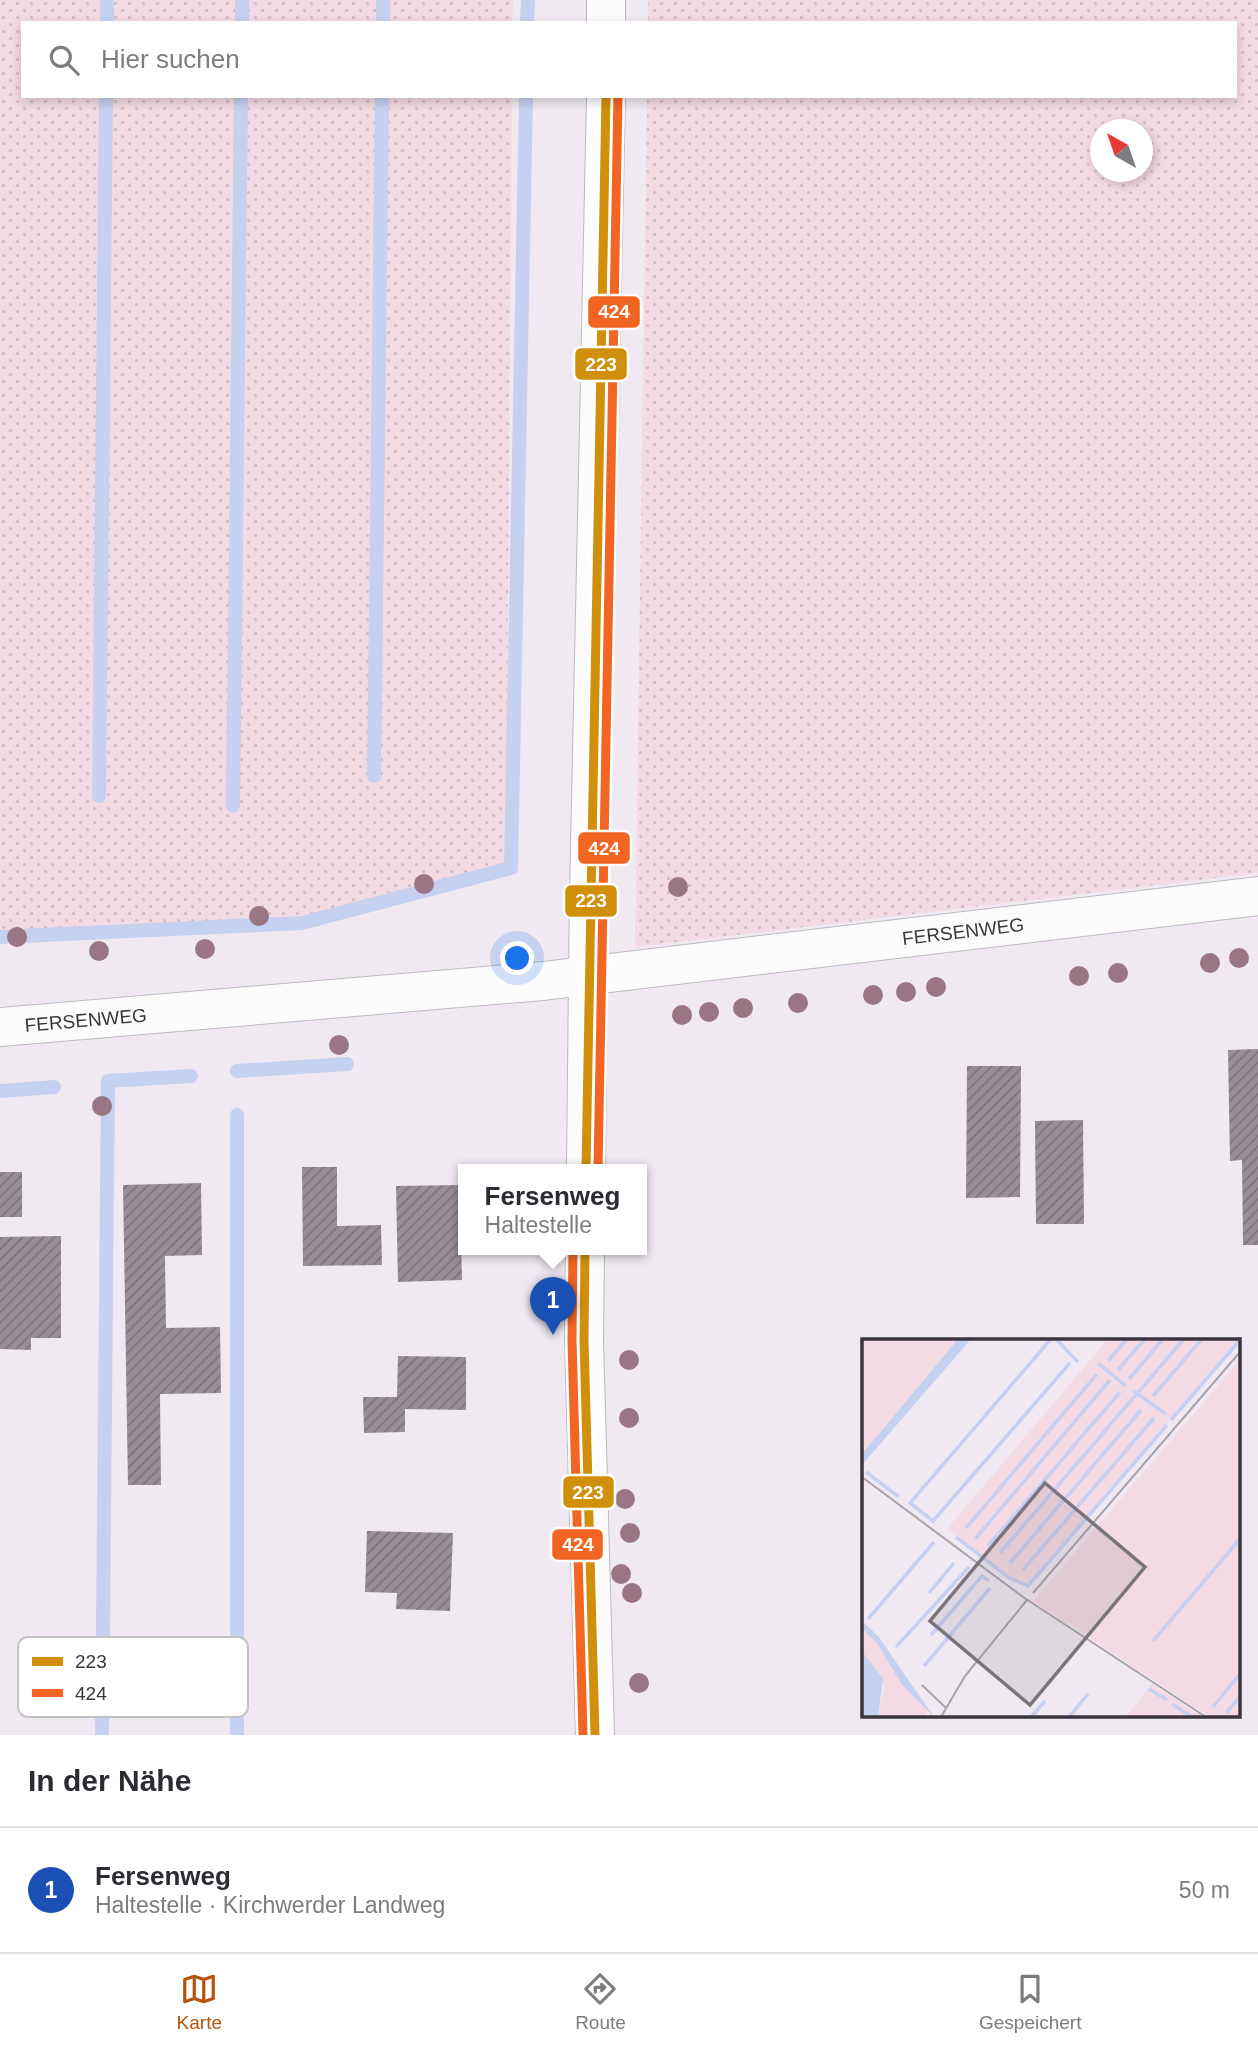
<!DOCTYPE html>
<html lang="de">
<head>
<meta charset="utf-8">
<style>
  :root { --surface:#fff; --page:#f7f7f7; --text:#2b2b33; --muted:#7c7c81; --line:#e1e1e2; --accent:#b45309 }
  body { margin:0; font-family:Helvetica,sans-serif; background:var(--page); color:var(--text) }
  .compass { position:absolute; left:1090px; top:119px; width:63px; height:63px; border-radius:50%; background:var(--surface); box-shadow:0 4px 10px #0003; rotate:320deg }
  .you { position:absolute; left:518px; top:959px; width:24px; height:24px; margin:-18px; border:5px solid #fff; border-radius:50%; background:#1a73e8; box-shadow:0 0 0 10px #1a73e833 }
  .badge { display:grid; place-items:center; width:46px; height:46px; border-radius:50%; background:var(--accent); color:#fff; font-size:23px; font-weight:700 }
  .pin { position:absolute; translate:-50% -58px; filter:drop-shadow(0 2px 4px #0008) }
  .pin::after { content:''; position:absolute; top:37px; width:24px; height:21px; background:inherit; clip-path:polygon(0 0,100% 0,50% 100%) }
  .popup { position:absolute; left:458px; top:1164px; width:189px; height:91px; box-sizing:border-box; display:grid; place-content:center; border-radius:0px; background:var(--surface); filter:drop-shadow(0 2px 5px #0005); font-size:23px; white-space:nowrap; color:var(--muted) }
  .popup b { font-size:26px; color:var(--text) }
  .popup::after { content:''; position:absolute; left:50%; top:100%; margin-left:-14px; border:14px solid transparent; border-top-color:var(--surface) }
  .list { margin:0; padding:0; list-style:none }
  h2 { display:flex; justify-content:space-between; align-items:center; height:91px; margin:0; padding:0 28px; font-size:30px }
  h2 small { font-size:23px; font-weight:400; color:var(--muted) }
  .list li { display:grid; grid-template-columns:46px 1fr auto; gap:21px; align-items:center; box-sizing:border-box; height:126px; padding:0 28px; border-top:2px solid var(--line) }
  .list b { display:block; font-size:26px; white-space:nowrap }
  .list p { margin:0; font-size:23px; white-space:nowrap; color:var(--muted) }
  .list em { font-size:23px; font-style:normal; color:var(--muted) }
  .icon { flex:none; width:38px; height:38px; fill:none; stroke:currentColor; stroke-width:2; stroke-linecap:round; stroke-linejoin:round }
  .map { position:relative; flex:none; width:1258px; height:1735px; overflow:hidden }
  .search { position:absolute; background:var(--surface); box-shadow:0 4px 10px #0003; left:21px; right:21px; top:21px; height:77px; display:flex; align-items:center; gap:18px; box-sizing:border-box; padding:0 24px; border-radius:0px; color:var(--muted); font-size:26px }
  .sheet { height:217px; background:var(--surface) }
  nav { display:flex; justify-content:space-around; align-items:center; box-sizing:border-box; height:98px; border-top:2px solid var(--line); background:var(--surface); font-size:19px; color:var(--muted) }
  nav a { display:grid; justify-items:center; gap:4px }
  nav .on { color:var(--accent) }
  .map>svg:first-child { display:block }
</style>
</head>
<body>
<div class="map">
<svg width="1258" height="1735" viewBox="0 0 1258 1735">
  <defs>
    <pattern id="grass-dots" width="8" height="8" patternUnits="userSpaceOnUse" patternTransform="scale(1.75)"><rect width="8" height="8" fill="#f4dae2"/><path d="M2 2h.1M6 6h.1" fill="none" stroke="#d2bcc3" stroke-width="1.8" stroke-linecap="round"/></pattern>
    <pattern id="building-hatch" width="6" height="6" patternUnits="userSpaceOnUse" patternTransform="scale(1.75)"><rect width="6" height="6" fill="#988e96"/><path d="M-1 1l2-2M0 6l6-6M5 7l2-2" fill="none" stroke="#7d757c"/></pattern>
  </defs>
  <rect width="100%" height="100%" fill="#f0e9f2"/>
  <path fill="url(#grass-dots)" fill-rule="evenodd" d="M 0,0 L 513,0 L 512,23 L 23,23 L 23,96 L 512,96 L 506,863 L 297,918 L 0,932 Z
    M 648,0 L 1258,0 L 1258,873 L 635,947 L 647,96 L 1235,96 L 1235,23 L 648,23 ZM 1100,130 L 1142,130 L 1142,172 L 1100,172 Z"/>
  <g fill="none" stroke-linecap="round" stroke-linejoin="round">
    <path stroke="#c6d1f1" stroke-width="14" d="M 107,23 L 107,0
      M 242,23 L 242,0
      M 383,23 L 383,0
      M 527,23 L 528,0
      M 374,776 L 382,96
      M 99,796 L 106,96
      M 233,806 L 241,96
      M 0,937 L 302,923 L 511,868 L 526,96
      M 237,1071 L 347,1064
      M 0,1091 L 54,1087
      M 102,1735 L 108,1081 L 191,1076
      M 237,1735 L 237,1115"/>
  </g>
  <path fill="url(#building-hatch)" d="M 1258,1049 L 1258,1245 L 1243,1245 L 1242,1160 L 1230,1161 L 1228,1050 Z
    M 967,1066 L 1021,1066 L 1020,1197 L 966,1198 Z
    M 1083,1120 L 1084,1224 L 1036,1224 L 1035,1121 Z
    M 302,1167 L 337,1167 L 337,1226 L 381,1225 L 382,1265 L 303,1266 Z
    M 0,1172 L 22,1172 L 22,1217 L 0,1217 Z
    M 201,1183 L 202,1255 L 165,1256 L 166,1328 L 220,1327 L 221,1393 L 160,1394 L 161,1485 L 128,1485 L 123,1185 Z
    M 460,1185 L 462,1280 L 398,1282 L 396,1186 Z
    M 61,1236 L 61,1338 L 31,1338 L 31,1350 L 0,1349 L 0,1237 Z
    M 398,1356 L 466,1357 L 466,1410 L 405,1409 L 405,1432 L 364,1433 L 363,1397 L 397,1397 Z
    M 367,1531 L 453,1533 L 450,1611 L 396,1609 L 397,1593 L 365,1592 Z"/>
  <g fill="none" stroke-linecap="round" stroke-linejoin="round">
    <g stroke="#bdb8bf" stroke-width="40">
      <g id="minor">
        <path d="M 606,23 L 606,0"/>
        <path d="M 589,894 L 606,96"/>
        <path id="s1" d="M 0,1027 L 543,981 L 1258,896"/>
        <path d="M 586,1169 L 588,975"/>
        <path d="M 585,1249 L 584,1340 L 595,1735"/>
      </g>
    </g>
    <g stroke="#bdb8bf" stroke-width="40">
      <path id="major" d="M 588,975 L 589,894"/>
    </g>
    <use href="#minor" stroke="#fdfcfd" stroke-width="38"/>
    <use href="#major" stroke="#fdfcfd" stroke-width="38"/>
    <g stroke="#fff" stroke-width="14">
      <path id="bus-1" d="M 586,1169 L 606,96
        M 585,1249 L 584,1340 L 595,1735"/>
    </g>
    <g stroke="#fff" stroke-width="14">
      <path id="bus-2" d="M 598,1169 L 618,96
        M 573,1249 L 572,1340 L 583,1735"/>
    </g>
    <use href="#bus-1" stroke="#d1900c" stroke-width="9"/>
    <use href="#bus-2" stroke="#f26522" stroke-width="9"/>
  </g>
  <g fill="#9a7684">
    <circle cx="424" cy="884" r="10"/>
    <circle cx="678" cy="887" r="10"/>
    <circle cx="259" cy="916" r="10"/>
    <circle cx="17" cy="937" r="10"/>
    <circle cx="205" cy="949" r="10"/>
    <circle cx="99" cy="951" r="10"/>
    <circle cx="1239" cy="958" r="10"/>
    <circle cx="1210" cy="963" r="10"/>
    <circle cx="1118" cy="973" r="10"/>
    <circle cx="1079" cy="976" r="10"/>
    <circle cx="936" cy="987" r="10"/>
    <circle cx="906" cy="992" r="10"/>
    <circle cx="873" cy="995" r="10"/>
    <circle cx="798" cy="1003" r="10"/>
    <circle cx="743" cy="1008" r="10"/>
    <circle cx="709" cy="1012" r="10"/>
    <circle cx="682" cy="1015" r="10"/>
    <circle cx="339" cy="1045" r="10"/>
    <circle cx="102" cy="1106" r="10"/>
    <circle cx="629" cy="1360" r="10"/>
    <circle cx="629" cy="1418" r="10"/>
    <circle cx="625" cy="1499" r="10"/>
    <circle cx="630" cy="1533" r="10"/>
    <circle cx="621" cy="1574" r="10"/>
    <circle cx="632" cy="1593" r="10"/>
    <circle cx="639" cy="1683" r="10"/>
  </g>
  <g text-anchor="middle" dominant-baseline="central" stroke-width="7" stroke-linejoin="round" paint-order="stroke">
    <g font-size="19" fill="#3a363c" stroke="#fff">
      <text stroke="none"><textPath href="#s1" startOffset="968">FERSENWEG</textPath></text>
      <text stroke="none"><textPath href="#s1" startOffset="86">FERSENWEG</textPath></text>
    </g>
  </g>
  <g transform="translate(862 1339)">
    <rect width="378" height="378" fill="#f0e9f2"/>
    <path d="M 0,0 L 96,0 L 0,115 ZM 246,0 L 376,0 L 166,247 L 146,237 L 85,190 ZM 378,21 L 378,378 L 348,378 L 171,262 ZM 290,345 L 341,378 L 264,378 ZM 40,346 L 65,372 L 63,378 L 29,378 Z" fill="#f4dae2"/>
    <path d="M 0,290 L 15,304 L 40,346 L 29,378 L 16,378 L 23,346 L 0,312 Z" fill="#f4dae2"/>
    <path d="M 96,0 L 109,0 L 0,126 L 0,115 ZM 0,282 L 16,297 L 72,378 L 40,346 L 15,304 L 0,290 ZM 0,312 L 21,340 L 16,378 L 0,378 Z" fill="#c6d1f1"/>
    <path fill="none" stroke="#c6d1f1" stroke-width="3.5" d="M 189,0 L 48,164 L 71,182 L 208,24M 194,0 L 216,23M 246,22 L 265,0M 236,24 L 264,47M 256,31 L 283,0M 267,40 L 301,0M 271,52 L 304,75M 291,57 L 340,0M 309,81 L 378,1M 4,133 L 37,158M 104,189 L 235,35M 94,198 L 146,238 L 166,247 L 305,86M 113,200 L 248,41M 126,207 L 258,53M 138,214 L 322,0M 148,224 L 279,71M 161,231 L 292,79M 67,254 L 92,224M 6,280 L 72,203M 69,296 L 120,237 L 127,242M 291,302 L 378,200M 34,308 L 107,228M 62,327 L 128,249M 287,350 L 305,361M 310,365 L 330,378M 351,368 L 378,335M 364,374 L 378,358M 169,378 L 183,362M 207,378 L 226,355"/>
    <path fill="none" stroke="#a7a1a9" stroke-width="2" d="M 0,138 L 161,258 L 344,378M 171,254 L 378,13M 60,346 L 84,369M 79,378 L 103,337 L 165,261"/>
    <path fill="#7a757c" fill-opacity="0.15" stroke="#7a757c" stroke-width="3.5" d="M 183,144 L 283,228 L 168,366 L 68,282 Z"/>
    <rect width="378" height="378" fill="none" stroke="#3a363c" stroke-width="3.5"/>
  </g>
  <rect x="18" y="1637" width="230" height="80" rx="10" fill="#fff" stroke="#c4c3c4" stroke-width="2"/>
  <rect x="32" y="1657" width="31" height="9" fill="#d1900c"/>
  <rect x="32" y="1689" width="31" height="8" fill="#f26522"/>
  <g font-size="19" fill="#3a363c">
    <text x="75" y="1668">223</text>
    <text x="75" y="1700">424</text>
  </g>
  <g stroke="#fff" stroke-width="2.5">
    <rect x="587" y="295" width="54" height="34" rx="7" fill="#f26522"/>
    <rect x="574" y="347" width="54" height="34" rx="7" fill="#d1900c"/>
    <rect x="577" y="831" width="54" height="34" rx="7" fill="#f26522"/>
    <rect x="564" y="884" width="54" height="34" rx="7" fill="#d1900c"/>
    <rect x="562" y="1475" width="53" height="34" rx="7" fill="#d1900c"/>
    <rect x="551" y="1528" width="53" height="33" rx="7" fill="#f26522"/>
  </g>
  <g font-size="19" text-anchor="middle" font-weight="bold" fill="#fff">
    <text x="614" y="318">424</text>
    <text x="601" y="371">223</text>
    <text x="604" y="855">424</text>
    <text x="591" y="907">223</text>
    <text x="588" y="1499">223</text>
    <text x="578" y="1551">424</text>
  </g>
</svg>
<svg class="compass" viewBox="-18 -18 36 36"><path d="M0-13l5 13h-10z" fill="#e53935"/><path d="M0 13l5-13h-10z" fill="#7c7c81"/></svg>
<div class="you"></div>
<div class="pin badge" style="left:553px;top:1335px;background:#1a4fb4">1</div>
<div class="popup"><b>Fersenweg</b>Haltestelle</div>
<div class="search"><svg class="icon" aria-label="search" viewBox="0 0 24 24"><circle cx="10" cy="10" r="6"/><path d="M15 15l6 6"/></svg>Hier suchen</div>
</div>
<section class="sheet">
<h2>In der Nähe<small></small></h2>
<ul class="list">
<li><span class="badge" style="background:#1a4fb4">1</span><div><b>Fersenweg</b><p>Haltestelle · Kirchwerder Landweg</p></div><em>50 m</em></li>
</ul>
</section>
<nav>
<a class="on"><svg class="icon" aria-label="map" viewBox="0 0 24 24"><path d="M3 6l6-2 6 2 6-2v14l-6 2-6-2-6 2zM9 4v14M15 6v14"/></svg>Karte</a>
<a><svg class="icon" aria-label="directions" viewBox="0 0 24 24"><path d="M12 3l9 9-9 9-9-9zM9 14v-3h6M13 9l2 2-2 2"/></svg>Route</a>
<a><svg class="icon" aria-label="saved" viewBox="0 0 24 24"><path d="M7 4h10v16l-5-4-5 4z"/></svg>Gespeichert</a>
</nav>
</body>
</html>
